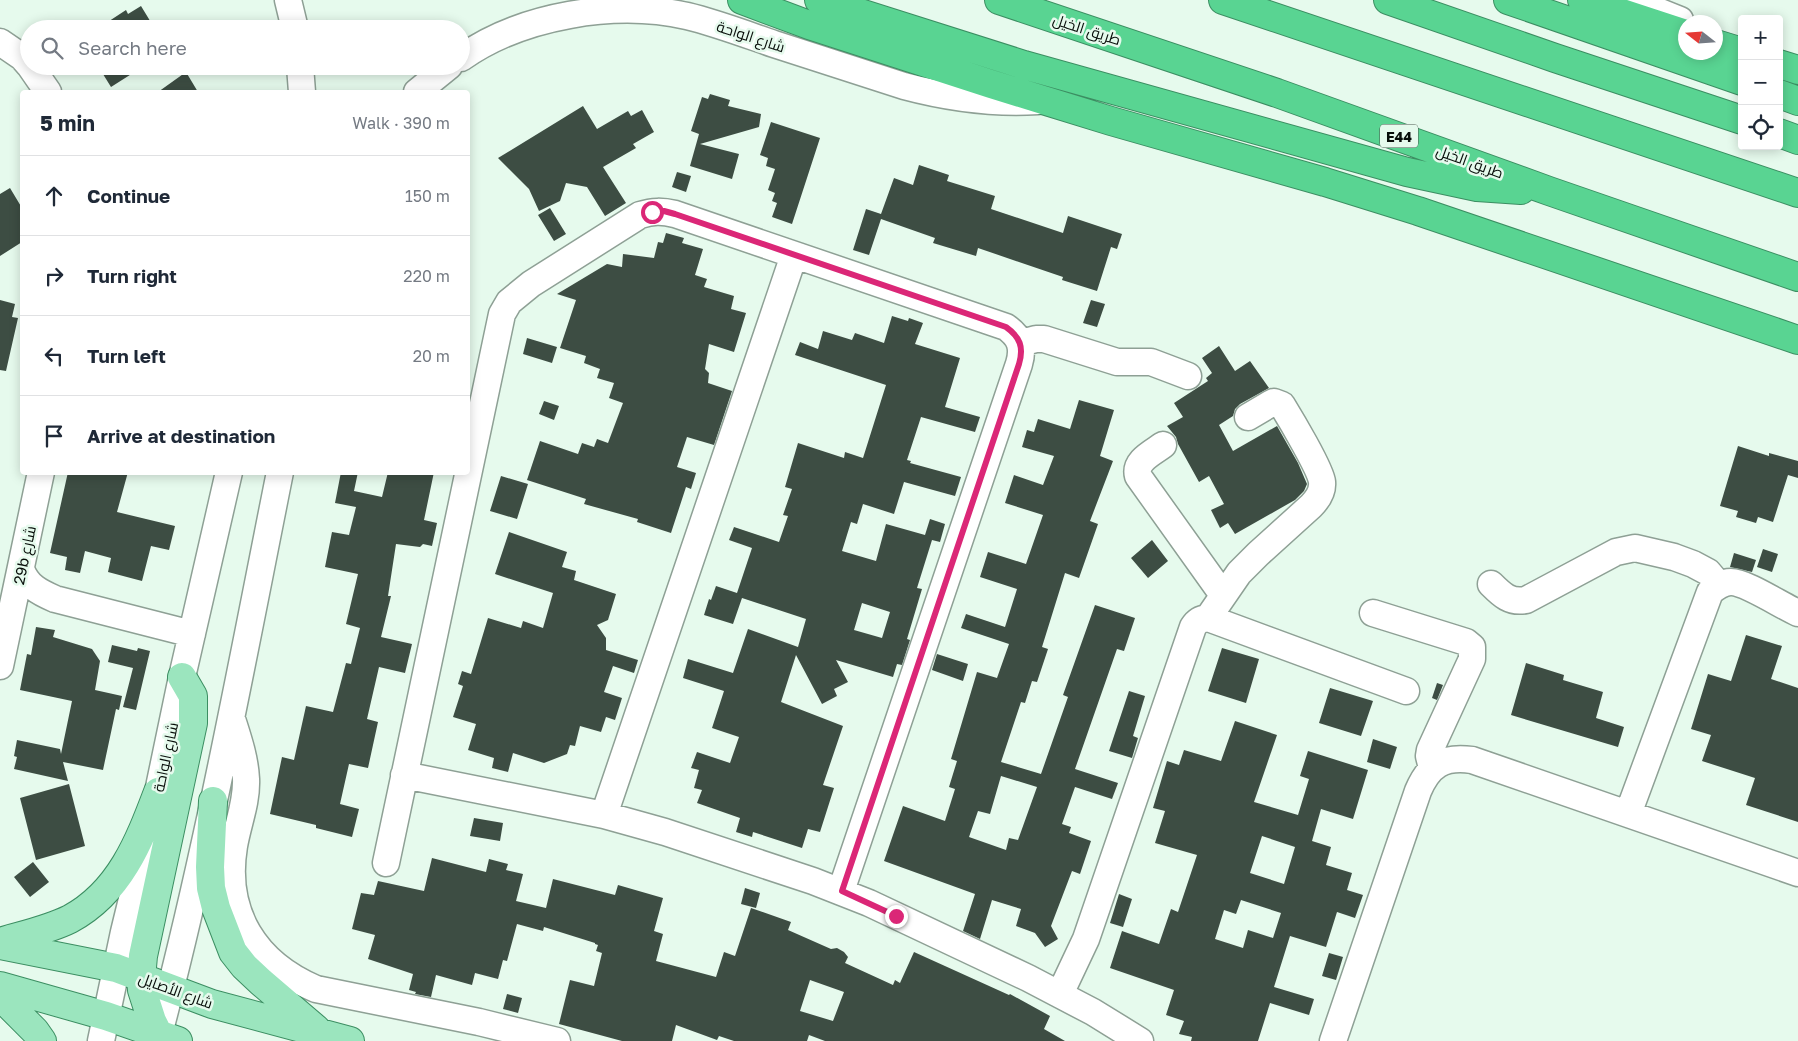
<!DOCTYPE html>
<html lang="en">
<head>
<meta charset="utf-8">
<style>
  :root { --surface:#fff; --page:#f6f6f7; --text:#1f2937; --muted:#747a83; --line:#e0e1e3 }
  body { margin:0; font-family:"Golos Text",Cairo,sans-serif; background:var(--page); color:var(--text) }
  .controls { position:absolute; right:15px; top:15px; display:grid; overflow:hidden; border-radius:5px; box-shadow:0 2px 12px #0003 }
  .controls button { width:45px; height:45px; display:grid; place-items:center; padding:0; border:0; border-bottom:1px solid var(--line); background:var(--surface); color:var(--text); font:25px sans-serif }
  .compass { position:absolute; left:1678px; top:15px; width:45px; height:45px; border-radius:50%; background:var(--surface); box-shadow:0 2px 12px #0003; rotate:287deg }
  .stop { position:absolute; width:15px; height:15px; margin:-11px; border:4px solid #db2777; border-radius:50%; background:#fff }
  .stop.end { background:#db2777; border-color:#fff; box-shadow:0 1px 5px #0008 }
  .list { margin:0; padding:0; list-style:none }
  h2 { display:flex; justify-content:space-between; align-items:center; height:65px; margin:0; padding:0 20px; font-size:21px }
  h2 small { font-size:16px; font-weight:400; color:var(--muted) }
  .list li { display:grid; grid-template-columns:32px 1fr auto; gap:15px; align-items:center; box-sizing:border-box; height:80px; padding:0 20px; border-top:1px solid var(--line) }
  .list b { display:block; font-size:19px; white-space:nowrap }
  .list em { font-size:16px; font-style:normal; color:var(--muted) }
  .icon { flex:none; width:28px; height:28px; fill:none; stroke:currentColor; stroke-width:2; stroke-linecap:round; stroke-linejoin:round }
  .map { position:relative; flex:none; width:1798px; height:1041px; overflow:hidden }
  .search { position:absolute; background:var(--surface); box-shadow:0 2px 12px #0003; left:20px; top:20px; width:450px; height:55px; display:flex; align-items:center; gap:12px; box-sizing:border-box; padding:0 18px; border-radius:28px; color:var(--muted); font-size:19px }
  .panel { position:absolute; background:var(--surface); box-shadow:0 2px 12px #0003; left:20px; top:90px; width:450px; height:385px; border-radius:5px }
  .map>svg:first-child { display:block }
</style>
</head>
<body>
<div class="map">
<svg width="1798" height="1041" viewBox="0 0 1798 1041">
  <rect width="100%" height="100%" fill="#e6faed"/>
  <path fill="#3d4d43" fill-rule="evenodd" d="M 141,6 L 155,29 L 97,29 L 126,10 L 128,14 Z
    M 98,66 L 144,66 L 111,87 Z
    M 186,72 L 198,92 L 158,92 Z
    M 710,94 L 730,100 L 728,106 L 761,114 L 759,127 L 700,144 L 739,154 L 732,179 L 690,166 L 699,134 L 691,131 L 702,97 L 708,99 Z
    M 583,106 L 597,129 L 628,111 L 631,116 L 642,110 L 654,132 L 633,144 L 636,148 L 603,167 L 626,203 L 605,216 L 587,187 L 566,183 L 560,201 L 539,211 L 529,189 L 498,158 Z
    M 771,122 L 820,138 L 792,224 L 772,217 L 777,203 L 772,201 L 775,193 L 768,190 L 775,169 L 766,166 L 768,158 L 760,155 Z
    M 919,165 L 949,175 L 947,181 L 995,196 L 991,209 L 1063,233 L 1068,216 L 1122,234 L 1117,249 L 1111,247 L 1097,291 L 1062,280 L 1063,277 L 978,248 L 976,256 L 933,243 L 935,238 L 881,219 L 869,255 L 853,250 L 866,209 L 881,214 L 894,178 L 913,185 Z
    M 677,172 L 691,176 L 686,192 L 672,187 Z
    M 10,188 L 22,208 L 22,242 L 0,256 L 0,194 Z
    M 550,208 L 566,234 L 554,241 L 538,215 Z
    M 666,233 L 684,238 L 682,243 L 703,249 L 695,275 L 707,279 L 704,287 L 734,296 L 731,309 L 746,313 L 734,352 L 709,344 L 705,369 L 709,373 L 708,383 L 732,391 L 714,445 L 687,437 L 677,467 L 696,473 L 691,489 L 686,487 L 671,533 L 637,522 L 638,519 L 584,504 L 586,499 L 527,480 L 540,441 L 578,454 L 582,443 L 594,447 L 597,439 L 608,443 L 623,403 L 609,398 L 614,383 L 597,378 L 600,369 L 584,363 L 586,356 L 560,348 L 576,300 L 557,294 L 607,264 L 622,267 L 623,254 L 654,258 L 658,242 L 663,243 Z
    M 0,300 L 15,304 L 12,317 L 18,318 L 6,371 L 0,370 Z
    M 1091,300 L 1105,304 L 1097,327 L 1083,323 Z
    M 892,316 L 908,321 L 909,318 L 923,323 L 915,344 L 960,358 L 945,407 L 980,417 L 975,432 L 921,417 L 907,460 L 911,461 L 910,463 L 961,477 L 955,496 L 904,482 L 894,514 L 863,504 L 857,524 L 851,522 L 842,551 L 876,561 L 886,524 L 925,535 L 930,519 L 945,524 L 940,542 L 932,540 L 917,588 L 922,589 L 907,639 L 910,640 L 902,665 L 897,664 L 893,677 L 836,660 L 848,682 L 834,689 L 837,696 L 822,704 L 796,655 L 781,702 L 843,726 L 823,785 L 834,788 L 820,832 L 808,829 L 802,848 L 753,832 L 752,837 L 736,832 L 740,818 L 697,803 L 702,790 L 694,788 L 699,770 L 691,768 L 697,752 L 730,763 L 739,737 L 712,728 L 724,691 L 683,678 L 688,659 L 733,673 L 748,629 L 798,647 L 806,619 L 742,598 L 733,624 L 704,615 L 709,599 L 711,600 L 716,586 L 737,593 L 752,548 L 729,540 L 734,527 L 779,542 L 788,516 L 783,515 L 792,489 L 785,487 L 798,443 L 844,458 L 845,452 L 863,458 L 886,385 L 795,355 L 800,342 L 818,349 L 823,331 L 852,340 L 855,333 L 884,343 ZM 862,603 L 890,612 L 882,638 L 854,630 Z
    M 527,338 L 557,347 L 552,363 L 523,354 Z
    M 1219,346 L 1235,371 L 1250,361 L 1269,388 L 1240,404 L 1235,409 L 1233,416 L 1219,425 L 1233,451 L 1277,426 L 1298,463 L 1307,484 L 1304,491 L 1295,500 L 1235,534 L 1228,523 L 1220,528 L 1211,510 L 1224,504 L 1209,476 L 1199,482 L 1178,444 L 1176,437 L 1167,426 L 1183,417 L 1174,403 L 1208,381 L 1206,378 L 1212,373 L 1202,358 Z
    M 1079,400 L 1114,410 L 1100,456 L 1113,461 L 1090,521 L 1098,524 L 1079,578 L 1065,573 L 1042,647 L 1048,649 L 1037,682 L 1032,681 L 1025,703 L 1021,702 L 1001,762 L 1041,774 L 1068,697 L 1063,695 L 1095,605 L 1135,618 L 1124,651 L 1117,649 L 1075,769 L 1118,783 L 1112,799 L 1075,787 L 1062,824 L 1071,827 L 1069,833 L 1091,841 L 1080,874 L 1072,871 L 1051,926 L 1058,939 L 1045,947 L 1035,933 L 1016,926 L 1021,909 L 992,900 L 980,939 L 963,931 L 975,894 L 884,861 L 903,806 L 945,821 L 955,789 L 949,787 L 957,761 L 951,759 L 977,672 L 997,678 L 1009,644 L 961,628 L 966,614 L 1005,627 L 1017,589 L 980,577 L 988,552 L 1026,564 L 1043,515 L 1005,503 L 1014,475 L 1043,485 L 1054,456 L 1022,447 L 1027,430 L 1034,432 L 1038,419 L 1070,429 ZM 1001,776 L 1037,787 L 1018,840 L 1009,838 L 1006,850 L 969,837 L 978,811 L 990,814 Z
    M 544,401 L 559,406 L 554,420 L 539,414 Z
    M 1738,446 L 1769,456 L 1769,453 L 1798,461 L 1798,478 L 1788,475 L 1773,522 L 1758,517 L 1756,523 L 1736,517 L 1738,511 L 1720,506 Z
    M 68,472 L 128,472 L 117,512 L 175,526 L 169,550 L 151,546 L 142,581 L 108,572 L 111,558 L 85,551 L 80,573 L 65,570 L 67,557 L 50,553 Z
    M 341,472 L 358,472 L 354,491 L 382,497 L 388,472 L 434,472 L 424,520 L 437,523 L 432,546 L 423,544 L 420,547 L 396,544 L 388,596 L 391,596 L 381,637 L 412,644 L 405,673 L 379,667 L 367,719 L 378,722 L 368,768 L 349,764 L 340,804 L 359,809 L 352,837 L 316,828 L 316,825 L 270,814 L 282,757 L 294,760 L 306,706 L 333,712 L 346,663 L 351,664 L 360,628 L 346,624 L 358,574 L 325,567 L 332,532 L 349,535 L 356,507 L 335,503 Z
    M 501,476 L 528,484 L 517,519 L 490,511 Z
    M 509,532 L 567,552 L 562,567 L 576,571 L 574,580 L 616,594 L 608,620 L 597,625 L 606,638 L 606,650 L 638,660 L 634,673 L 613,666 L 604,692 L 622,698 L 615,720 L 606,717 L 601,732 L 580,726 L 575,746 L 570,745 L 567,754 L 544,763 L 513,753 L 508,772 L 492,768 L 494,758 L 468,750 L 476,724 L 453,717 L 463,686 L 458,684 L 462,671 L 471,674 L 488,618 L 521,628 L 523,621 L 543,628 L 553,593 L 495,574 Z
    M 1152,540 L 1168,561 L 1148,578 L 1131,558 Z
    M 1763,549 L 1778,554 L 1772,572 L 1757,567 Z
    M 1734,553 L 1756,560 L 1752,572 L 1730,567 Z
    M 36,627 L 55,630 L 53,637 L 92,649 L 100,661 L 95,690 L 122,696 L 119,710 L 116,709 L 103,770 L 63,762 L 68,781 L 14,769 L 17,757 L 14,756 L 17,740 L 60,749 L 61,754 L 72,701 L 20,690 L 27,654 L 31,655 Z
    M 1746,635 L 1782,646 L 1771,679 L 1798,688 L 1798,822 L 1746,805 L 1755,778 L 1702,761 L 1711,735 L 1691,729 L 1708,674 L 1731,681 Z
    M 112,645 L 137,651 L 138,648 L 150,651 L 136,710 L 123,707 L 133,668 L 108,662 Z
    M 1222,648 L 1259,659 L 1246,703 L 1208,691 Z
    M 937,654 L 968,664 L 963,681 L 932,670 Z
    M 1526,663 L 1564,675 L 1563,680 L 1603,692 L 1596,718 L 1624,727 L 1618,747 L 1511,715 Z
    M 1437,683 L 1443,685 L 1437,700 L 1432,698 Z
    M 1330,688 L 1373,701 L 1361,736 L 1319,723 Z
    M 1129,691 L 1145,696 L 1133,736 L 1138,738 L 1132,758 L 1109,751 Z
    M 1235,721 L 1277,735 L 1254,802 L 1298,815 L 1309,779 L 1300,776 L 1308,751 L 1368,770 L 1353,819 L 1321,809 L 1312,841 L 1331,847 L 1326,865 L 1352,873 L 1347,890 L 1363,895 L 1355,918 L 1337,912 L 1326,947 L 1290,936 L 1274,987 L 1314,999 L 1309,1015 L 1270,1003 L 1258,1041 L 1191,1041 L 1192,1037 L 1179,1034 L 1184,1021 L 1166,1015 L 1174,990 L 1110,968 L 1122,931 L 1159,944 L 1171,909 L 1178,912 L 1197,855 L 1155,843 L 1165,811 L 1153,808 L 1167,761 L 1179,765 L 1184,750 L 1221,761 ZM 1262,836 L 1295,847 L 1284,884 L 1250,873 ZM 1241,900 L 1281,913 L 1273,938 L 1248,930 L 1243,948 L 1215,939 L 1224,910 L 1236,914 Z
    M 1373,739 L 1397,747 L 1390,769 L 1367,762 Z
    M 69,784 L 85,846 L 36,860 L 20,798 Z
    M 474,818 L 503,823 L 500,841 L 470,836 Z
    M 432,858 L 486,872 L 489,859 L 508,864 L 506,870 L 523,874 L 516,901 L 546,908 L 553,879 L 615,895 L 618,885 L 663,898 L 654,931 L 663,934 L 656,961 L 716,977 L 724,952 L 735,956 L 751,908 L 791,922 L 788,930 L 831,949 L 837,948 L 844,952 L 848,957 L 845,963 L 893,985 L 895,980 L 900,983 L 914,952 L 1009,995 L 1010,994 L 1050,1016 L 1044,1029 L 1065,1041 L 825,1041 L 809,1035 L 807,1041 L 734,1041 L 719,1036 L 717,1040 L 676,1025 L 672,1041 L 622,1041 L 559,1024 L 570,980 L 594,986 L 602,953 L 596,951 L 598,945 L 595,944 L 595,943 L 544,927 L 543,931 L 517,924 L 507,961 L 503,960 L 498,979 L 475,973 L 472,985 L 436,975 L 431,997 L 415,994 L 416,992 L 409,990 L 413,974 L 368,959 L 375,935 L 352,929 L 361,893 L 374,895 L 378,881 L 424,891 ZM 810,980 L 844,992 L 833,1021 L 800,1011 Z
    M 33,862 L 49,882 L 30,897 L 14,877 Z
    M 745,888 L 760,893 L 756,908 L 741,904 Z
    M 1119,894 L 1132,899 L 1123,927 L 1110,923 Z
    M 1329,953 L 1343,957 L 1336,980 L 1322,976 Z
    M 507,994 L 522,998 L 518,1013 L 503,1009 Z"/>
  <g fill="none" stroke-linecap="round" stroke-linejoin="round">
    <g stroke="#8ea095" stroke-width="29">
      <path id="minor" d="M 288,0 L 295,29
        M 1630,0 L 1680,20
        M 0,42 L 22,57 L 29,65
        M 461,58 C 522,15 615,0 687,16 C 716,23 745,34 774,44 C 817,58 860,72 904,86 C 949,98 991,104 1038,101
        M 30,66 L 48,92
        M 300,66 L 302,92
        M 417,92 L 449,66
        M 1021,343 L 1036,339 L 1044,339 L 1117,362 L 1151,362 L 1188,376
        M 1163,445 C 1152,453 1134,461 1138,476 L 1223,595
        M 21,569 C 27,586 39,592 55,599 L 192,634
        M 1491,584 C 1502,595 1510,603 1526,600 L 1616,552 L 1635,548 L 1674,557 L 1693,564 L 1708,572 L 1719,585
        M 1373,613 L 1466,642 L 1472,647 L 1472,659 L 1430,750 L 1429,756 L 1432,768
        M 1208,618 L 1239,573 L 1258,554 L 1311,506 C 1318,499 1323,492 1322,482 C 1321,470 1290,418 1282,405 L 1274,402 L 1270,404 L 1248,417
        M 0,666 L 41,472
        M 232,719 C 238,738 245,758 246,779 C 247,802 238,823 234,846 C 223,913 255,963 316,989 L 479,1022 L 557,1041
        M 404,775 L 604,815 L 665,832 L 813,881 L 869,903 L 1028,978 L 1093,1012 L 1140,1041
        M 1628,814 L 1710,592 C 1716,587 1722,582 1731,582 C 1746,582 1782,606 1798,613
        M 604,815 L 794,255
        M 386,863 L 502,314 L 509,302 L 531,284 L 640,215 C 653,211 662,211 675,214 L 1006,327 C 1020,337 1024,347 1019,364 L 841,891
        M 1060,994 L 1086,939 L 1193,627 C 1197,621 1200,619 1208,618 L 1406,691
        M 101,1041 L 124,932 L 158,792 L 182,677 L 229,472
        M 157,1041 C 207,854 242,662 280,472
        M 1333,1041 L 1418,791 C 1429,765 1443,756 1472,760 L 1798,873"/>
    </g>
    <g stroke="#3c8e62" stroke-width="30">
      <path id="major" d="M 213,801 L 210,867 L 211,888 L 216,908 L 233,952 L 244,966 L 261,982 L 316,1029
        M 0,942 C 23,935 48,930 70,919 C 120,892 139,842 158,792
        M 0,945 L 116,968 L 212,1004 L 350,1041
        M 0,986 L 106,1016 L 178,1041
        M 0,996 L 35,1031 L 42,1041
        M 159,1035 L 152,1021 L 142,990 L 141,978 L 143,956 L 193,723 L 193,696 L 182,677"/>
    </g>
    <g stroke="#3c8e62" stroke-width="30">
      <path id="highway" d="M 742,0 L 809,25 L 991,84 L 1111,121 L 1325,182 L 1418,211 L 1798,340
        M 819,0 L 1024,65 L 1407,172 L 1477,187 L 1521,190
        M 999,0 L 1277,93 L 1549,191 L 1798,277
        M 1223,0 L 1798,193
        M 1388,0 L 1555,58 L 1742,120
        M 1508,0 L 1742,81
        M 1582,0 L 1686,34
        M 1716,44 L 1742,52
        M 1779,64 L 1798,70
        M 1779,94 L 1798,101
        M 1779,133 L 1798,140"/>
    </g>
    <use href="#minor" stroke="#fff" stroke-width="26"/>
    <use href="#major" stroke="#9be5be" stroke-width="28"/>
    <use href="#highway" stroke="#59d492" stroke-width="28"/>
  </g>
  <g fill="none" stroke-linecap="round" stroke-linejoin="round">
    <path stroke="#db2777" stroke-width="6" d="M 652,212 L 664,211 L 675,214 L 1006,327 C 1020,337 1024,347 1019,364 L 842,891 L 896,916"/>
  </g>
  <g text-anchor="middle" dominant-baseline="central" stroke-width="5" stroke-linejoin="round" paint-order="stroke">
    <rect fill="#e6faed" stroke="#4a544d" stroke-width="1" x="1380" y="124.5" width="38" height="23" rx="4"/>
    <g font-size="14" font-weight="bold" fill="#070d09">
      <text x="1399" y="136">E44</text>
    </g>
    <g font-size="15" fill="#070d09" stroke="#e6faed">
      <text transform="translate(1087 29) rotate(18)">طريق الخيل</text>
      <text transform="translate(751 36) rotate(18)">شارع الواحة</text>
      <text transform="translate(1470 161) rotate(20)">طريق الخيل</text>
      <text transform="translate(24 555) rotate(-78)">29b شارع</text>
      <text transform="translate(165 757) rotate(-78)">شارع الواحة</text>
      <text transform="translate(176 990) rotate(20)">شارع الأصايل</text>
    </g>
  </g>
</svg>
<div class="controls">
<button>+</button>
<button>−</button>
<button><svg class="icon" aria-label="locate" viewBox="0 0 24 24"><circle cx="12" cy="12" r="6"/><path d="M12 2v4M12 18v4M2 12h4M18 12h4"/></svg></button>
</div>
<svg class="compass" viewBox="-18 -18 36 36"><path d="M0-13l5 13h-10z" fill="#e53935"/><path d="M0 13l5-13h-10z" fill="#747a83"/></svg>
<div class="stop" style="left:652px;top:212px"></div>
<div class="stop end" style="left:896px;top:916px"></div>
<div class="search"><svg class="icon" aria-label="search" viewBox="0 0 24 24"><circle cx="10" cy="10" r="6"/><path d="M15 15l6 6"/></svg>Search here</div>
<section class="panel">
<h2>5 min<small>Walk · 390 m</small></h2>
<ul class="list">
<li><svg class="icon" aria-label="ahead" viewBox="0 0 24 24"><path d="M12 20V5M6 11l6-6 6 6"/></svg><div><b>Continue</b></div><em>150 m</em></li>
<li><svg class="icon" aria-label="right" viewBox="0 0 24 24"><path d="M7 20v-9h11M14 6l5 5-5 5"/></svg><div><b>Turn right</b></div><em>220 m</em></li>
<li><svg class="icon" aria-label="left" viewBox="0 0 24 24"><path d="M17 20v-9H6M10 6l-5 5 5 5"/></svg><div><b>Turn left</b></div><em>20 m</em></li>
<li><svg class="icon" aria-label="arrive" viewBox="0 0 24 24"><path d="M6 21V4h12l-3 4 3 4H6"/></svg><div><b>Arrive at destination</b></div></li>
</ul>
</section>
</div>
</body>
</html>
